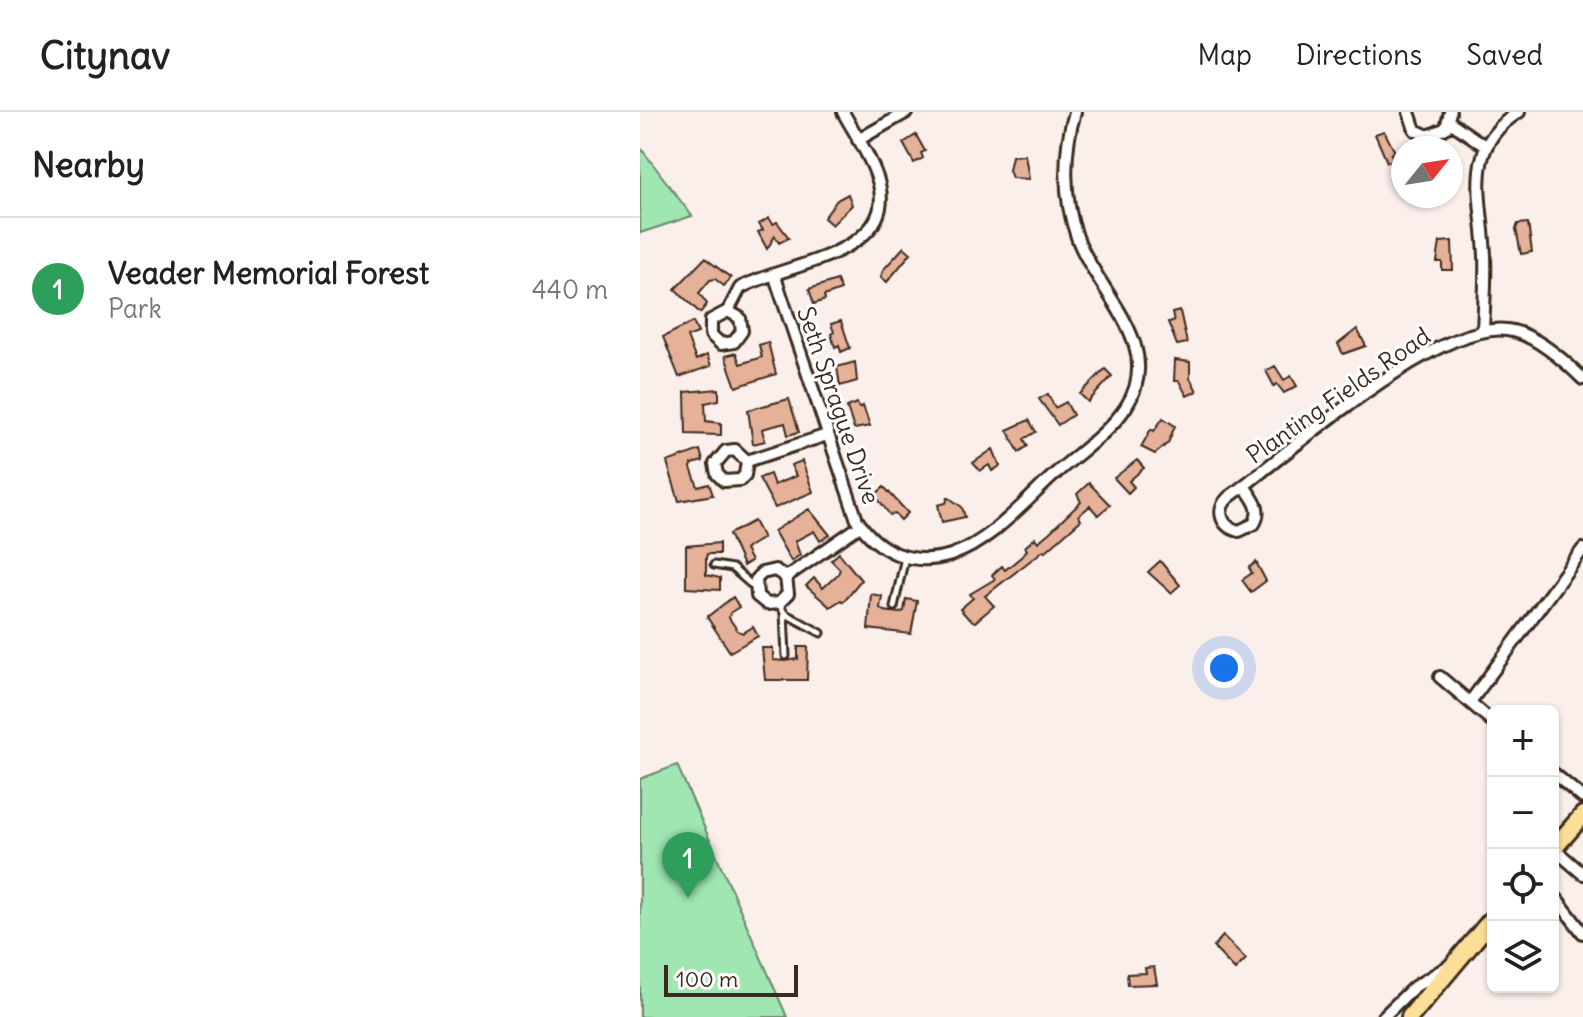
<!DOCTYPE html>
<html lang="en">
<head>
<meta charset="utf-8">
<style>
  :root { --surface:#fff; --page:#f2f2f2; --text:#222; --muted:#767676; --line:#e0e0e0; --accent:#db2777 }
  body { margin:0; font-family:Delius,sans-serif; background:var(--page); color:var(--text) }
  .controls { position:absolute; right:24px; bottom:24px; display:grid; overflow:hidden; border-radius:12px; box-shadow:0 2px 6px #0004 }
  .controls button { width:72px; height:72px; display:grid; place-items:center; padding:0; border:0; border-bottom:2px solid var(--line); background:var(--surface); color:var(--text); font:40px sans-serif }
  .compass { position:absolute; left:751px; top:24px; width:72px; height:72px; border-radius:50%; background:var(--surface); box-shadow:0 2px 6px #0004; rotate:60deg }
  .scale { position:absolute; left:24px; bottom:20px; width:134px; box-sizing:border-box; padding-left:8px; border:4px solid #3b2a1e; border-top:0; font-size:22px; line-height:28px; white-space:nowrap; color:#3b2a1e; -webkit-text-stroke:6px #fff; paint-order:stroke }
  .you { position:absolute; left:584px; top:556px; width:28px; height:28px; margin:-20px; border:6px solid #fff; border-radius:50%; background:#1a73e8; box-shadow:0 0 0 12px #1a73e833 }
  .badge { display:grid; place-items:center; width:52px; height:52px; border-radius:50%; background:var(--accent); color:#fff; font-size:26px; font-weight:700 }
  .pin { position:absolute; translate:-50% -66px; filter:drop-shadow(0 2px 4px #0008) }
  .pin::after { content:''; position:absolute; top:42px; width:28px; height:24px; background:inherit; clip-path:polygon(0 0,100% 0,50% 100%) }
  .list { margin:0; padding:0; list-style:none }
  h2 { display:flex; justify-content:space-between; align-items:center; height:104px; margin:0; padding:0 32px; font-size:34px }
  h2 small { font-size:26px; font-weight:400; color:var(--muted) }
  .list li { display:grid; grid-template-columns:52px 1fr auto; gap:24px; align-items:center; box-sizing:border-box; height:144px; padding:0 32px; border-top:2px solid var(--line) }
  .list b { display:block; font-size:30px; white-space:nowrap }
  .list p { margin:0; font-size:26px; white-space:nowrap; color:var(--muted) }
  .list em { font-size:26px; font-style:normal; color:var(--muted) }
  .icon { flex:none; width:44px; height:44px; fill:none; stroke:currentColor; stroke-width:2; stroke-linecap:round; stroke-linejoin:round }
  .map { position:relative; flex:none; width:943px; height:905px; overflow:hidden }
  header { display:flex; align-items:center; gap:48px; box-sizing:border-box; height:112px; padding:0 40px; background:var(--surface); border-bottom:2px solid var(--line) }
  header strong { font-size:38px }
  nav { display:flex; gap:44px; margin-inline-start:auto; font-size:28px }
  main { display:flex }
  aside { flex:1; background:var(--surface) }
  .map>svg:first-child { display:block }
</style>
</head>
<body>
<header>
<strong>Citynav</strong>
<nav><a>Map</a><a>Directions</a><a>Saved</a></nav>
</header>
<main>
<aside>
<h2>Nearby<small></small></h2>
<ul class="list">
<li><span class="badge" style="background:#2e9e5b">1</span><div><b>Veader Memorial Forest</b><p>Park</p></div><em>440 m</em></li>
</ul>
</aside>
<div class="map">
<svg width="943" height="905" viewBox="0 0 943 905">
  <rect width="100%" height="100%" fill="#faefeb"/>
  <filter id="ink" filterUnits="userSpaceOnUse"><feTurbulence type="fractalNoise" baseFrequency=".0125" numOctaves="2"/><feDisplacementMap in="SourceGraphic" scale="16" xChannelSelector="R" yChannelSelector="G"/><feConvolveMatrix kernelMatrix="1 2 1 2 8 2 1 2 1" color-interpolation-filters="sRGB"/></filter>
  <g filter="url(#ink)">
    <path fill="#9fe6b3" stroke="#6d8868" stroke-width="2" d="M 0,35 L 52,104 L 0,121 Z
      M 37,653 L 147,905 L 0,905 L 0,667 Z"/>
    <path fill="#e6b199" stroke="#3b2a1e" stroke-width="2" d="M 744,19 L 755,40 L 751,42 L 754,48 L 747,50 L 735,22 Z
      M 276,23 L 285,39 L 281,41 L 283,46 L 274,51 L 263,31 Z
      M 385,43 L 389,67 L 372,66 L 369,58 L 372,44 Z
      M 208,82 L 212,93 L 192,113 L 184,106 L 197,88 Z
      M 129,106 L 133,112 L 137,110 L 149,126 L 139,131 L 135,124 L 127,137 L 118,120 L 123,118 L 119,112 Z
      M 888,111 L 892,140 L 881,142 L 876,117 L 878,112 Z
      M 812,129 L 813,158 L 802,158 L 802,150 L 797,150 L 800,130 Z
      M 264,135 L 271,141 L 247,170 L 241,165 L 243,158 Z
      M 65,146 L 91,166 L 84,174 L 75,167 L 70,168 L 59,181 L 67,192 L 60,201 L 35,177 Z
      M 197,168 L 201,178 L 184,184 L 185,188 L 174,192 L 169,177 Z
      M 540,199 L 547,231 L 537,233 L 528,210 L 534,209 L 532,201 Z
      M 201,209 L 210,236 L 201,240 L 199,233 L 195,235 L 191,222 L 194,220 L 191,212 Z
      M 53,210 L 58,221 L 47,225 L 56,248 L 67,243 L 71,254 L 39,265 L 23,225 Z
      M 717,217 L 726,234 L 703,242 L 698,232 Z
      M 128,230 L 136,262 L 96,275 L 85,244 L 96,241 L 100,252 L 122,245 L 119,233 Z
      M 535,248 L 550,250 L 550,266 L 557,279 L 547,284 L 539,269 L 534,269 Z
      M 215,250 L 217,269 L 200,274 L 197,255 Z
      M 635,254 L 644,268 L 651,264 L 657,274 L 644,281 L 637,272 L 634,274 L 626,259 Z
      M 465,257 L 472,264 L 448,290 L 440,282 Z
      M 79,277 L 79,288 L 65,291 L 66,309 L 81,311 L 81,323 L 46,322 L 45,280 Z
      M 408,282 L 415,296 L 426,290 L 433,303 L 418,313 L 399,287 Z
      M 149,287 L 159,320 L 148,323 L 145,311 L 122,317 L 125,329 L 113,332 L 108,298 Z
      M 217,291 L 219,296 L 223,294 L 230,314 L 214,317 L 207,295 Z
      M 523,306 L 535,314 L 528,331 L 515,342 L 501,335 L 511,317 L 514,319 Z
      M 389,308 L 396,320 L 384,327 L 388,334 L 379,340 L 367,318 Z
      M 353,337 L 360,354 L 352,359 L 349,353 L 340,359 L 333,351 Z
      M 60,338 L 63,349 L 52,352 L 51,356 L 58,375 L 69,372 L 73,383 L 39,389 L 27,350 Z
      M 497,348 L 504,356 L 489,369 L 494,375 L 488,381 L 474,366 Z
      M 162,349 L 173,380 L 135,396 L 119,366 L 130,362 L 134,373 L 141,370 L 156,364 L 151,353 Z
      M 449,371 L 470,393 L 458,403 L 450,394 L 438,404 L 441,408 L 405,440 L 404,438 L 345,484 L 354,494 L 335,510 L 328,506 L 320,497 L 333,486 L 330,482 L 355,467 L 352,463 L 362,454 L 365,458 L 381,445 L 387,438 L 385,435 L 395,426 L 398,430 L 410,420 L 441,390 L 437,382 Z
      M 244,375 L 268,401 L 261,408 L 255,402 L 250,403 L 235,383 Z
      M 308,385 L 322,395 L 325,405 L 302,410 L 298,393 L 306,391 Z
      M 169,397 L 190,423 L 180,429 L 174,419 L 155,429 L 160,443 L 151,449 L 134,419 Z
      M 114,409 L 123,426 L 108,435 L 105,438 L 111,449 L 103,454 L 89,422 Z
      M 79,431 L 79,442 L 67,442 L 66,446 L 66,463 L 80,466 L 80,478 L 46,476 L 46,434 Z
      M 199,441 L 221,468 L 203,490 L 201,488 L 190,495 L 166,474 L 174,466 L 183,476 L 198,462 L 200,457 L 191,448 Z
      M 520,449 L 540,473 L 531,481 L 508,460 Z
      M 616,450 L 626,469 L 611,480 L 602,468 L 612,461 L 609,456 Z
      M 231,482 L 242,484 L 240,496 L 244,499 L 259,501 L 264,499 L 266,487 L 277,489 L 271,522 L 228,517 Z
      M 93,485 L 99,495 L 90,501 L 89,506 L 98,519 L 103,521 L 113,515 L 118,524 L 90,540 L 67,505 Z
      M 158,535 L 168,535 L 167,568 L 125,568 L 122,536 L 133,536 L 133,548 L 145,549 L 158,547 Z
      M 583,824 L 606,847 L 595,858 L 573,835 Z
      M 514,855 L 517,872 L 488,873 L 487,862 L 506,861 L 505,856 Z"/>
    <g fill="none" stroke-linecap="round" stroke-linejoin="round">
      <g stroke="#3b2a1e" stroke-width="11">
        <path id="lane" d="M 74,453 L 92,456 L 114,475
          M 140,492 L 144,501 L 181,521
          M 254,495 L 265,445
          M 144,501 L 146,544"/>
      </g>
      <g stroke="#3b2a1e" stroke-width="16">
        <path id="street" d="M 769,0 L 775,18 L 788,24 L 806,16 L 810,0
          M 810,10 L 845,34
          M 218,28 L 267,0
          M 134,162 L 217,408 C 238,440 272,455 311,443 C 351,430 385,389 415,362 C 438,341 469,321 486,295 C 526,233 457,181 437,125 C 423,86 423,39 435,0
          M 88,199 L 100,206 L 102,219 L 94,230 L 81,232 L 71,223 L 71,208 L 88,199 L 100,176 C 146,150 269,143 235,60 C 227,39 214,20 203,0
          M 843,218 C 844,194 846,169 845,144 C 843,89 821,35 879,0
          M 107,349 L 105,363 L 100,368 L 84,369 L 77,362 L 75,352 L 86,339 L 95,338 L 107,349 L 187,323
          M 604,374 C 613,387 623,397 614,412 L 599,419 C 581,415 575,398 589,385 C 649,341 796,209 867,218 C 893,221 925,249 943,267
          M 146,465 L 148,482 L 139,491 L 127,492 L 117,484 L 116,467 L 122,461 L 135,458 L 146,465 L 220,414
          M 800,565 L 853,610
          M 830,590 L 943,437
          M 913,661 L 943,686
          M 913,736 L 943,762
          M 913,782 L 943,821
          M 743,905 L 774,875 L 807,855"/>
      </g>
      <g stroke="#3b2a1e" stroke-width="22">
        <path id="primary" d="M 913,737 L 943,703
          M 770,905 L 853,806"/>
      </g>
      <use href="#lane" stroke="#fff" stroke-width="5"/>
      <use href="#street" stroke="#fff" stroke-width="10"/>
      <use href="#primary" stroke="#fcde96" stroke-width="16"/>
    </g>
  </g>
  <g text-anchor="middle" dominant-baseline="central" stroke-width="6" stroke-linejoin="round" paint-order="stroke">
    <g font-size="24" fill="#3b2a1e" stroke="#fff">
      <text transform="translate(698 283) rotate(-35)">Planting Fields Road</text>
      <text transform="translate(199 293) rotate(71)">Seth Sprague Drive</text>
    </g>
  </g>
</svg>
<div class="controls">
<button>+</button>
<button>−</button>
<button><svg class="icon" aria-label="locate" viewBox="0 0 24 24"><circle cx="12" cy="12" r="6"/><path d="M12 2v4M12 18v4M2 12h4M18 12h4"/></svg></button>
<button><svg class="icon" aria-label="layers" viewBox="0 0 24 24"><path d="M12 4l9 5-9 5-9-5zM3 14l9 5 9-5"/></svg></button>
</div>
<svg class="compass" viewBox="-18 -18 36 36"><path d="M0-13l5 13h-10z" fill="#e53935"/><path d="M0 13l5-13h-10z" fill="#767676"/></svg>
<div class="scale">100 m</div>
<div class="you"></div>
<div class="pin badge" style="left:48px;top:786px;background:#2e9e5b">1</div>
</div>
</main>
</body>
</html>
